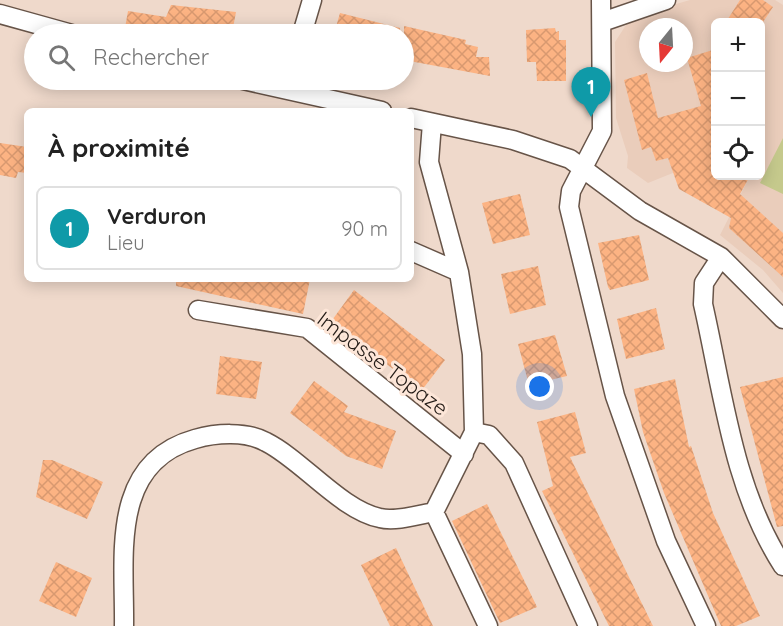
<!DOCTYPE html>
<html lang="fr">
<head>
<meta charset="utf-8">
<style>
  :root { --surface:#fff; --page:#f2f2f2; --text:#222; --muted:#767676; --line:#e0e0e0; --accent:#7c3aed }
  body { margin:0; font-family:Quicksand,sans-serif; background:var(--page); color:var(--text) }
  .controls { position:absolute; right:18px; top:18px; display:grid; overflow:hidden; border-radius:9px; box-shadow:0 3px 15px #0003 }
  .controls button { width:54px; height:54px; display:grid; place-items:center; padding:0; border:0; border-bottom:2px solid var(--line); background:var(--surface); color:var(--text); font:30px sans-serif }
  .compass { position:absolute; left:639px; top:18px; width:54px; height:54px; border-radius:50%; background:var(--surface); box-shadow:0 3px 15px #0003; rotate:198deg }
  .you { position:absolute; left:540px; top:387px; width:21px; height:21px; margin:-15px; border:4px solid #fff; border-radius:50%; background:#1a73e8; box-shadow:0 0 0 9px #1a73e833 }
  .badge { display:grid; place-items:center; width:39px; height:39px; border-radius:50%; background:var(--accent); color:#fff; font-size:20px; font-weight:700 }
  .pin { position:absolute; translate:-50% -50px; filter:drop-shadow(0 2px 3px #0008) }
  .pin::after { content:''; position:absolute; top:32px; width:21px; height:18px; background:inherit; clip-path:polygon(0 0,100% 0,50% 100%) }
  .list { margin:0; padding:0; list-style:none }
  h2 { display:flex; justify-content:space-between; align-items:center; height:78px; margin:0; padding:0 24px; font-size:26px }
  h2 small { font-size:20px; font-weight:400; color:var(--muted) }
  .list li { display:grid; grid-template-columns:39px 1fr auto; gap:18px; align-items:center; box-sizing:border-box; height:84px; margin:0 12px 12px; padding:0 12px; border:2px solid var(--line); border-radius:9px }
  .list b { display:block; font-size:22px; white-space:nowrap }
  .list p { margin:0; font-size:20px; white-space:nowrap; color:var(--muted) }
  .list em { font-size:20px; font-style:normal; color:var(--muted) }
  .icon { flex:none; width:33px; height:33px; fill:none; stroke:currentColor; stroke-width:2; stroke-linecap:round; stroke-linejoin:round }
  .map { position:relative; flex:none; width:783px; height:626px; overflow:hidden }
  .search { position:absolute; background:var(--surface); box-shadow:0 3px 15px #0003; left:24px; top:24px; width:390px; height:66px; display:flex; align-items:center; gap:15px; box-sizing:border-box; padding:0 21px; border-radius:33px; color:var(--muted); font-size:22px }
  .panel { position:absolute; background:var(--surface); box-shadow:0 3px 15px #0003; left:24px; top:108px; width:390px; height:174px; border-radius:9px }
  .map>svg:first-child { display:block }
</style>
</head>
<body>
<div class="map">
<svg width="783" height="626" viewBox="0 0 783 626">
  <defs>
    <pattern id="building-cross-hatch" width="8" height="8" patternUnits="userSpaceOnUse" patternTransform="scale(1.5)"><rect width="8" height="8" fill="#fcb383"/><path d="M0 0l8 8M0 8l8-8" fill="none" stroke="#d89970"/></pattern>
  </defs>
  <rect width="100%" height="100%" fill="#efd9cb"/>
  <path fill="#eacdbb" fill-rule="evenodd" d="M 690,0 L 775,0 L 783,5 L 783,293 L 763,270 L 720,235 L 750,176 L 760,176 L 760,22 L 716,22 L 715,156 L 648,183 L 627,168 L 628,156 L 616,118 L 615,42 L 626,25 L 662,8 ZM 648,27 L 684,27 L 684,63 L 648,63 Z"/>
  <path fill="#c5c98c" d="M 783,138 L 783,194 L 760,183 Z"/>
  <path fill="url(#building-cross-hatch)" d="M 740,0 L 763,0 L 773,7 L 763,22 L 726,22 Z
    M 171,5 L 236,12 L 232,33 L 152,34 L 125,28 L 128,11 L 166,17 Z
    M 340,13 L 400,28 L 400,34 L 334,34 Z
    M 404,26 L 466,40 L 465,44 L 478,47 L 476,57 L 489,57 L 490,76 L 404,60 Z
    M 555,28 L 556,32 L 559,31 L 559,40 L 566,40 L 566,81 L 537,81 L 536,62 L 527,62 L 526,30 Z
    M 716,49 L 716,176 L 750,176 L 740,194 L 783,233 L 783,277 L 729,228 L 731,218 L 679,189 L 668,158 L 656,161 L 651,147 L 642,150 L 624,80 L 647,73 L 658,118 L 701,106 L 687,58 Z
    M 0,143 L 27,147 L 27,173 L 18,172 L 16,178 L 0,175 Z
    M 520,194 L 530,235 L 493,244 L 482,203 Z
    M 639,235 L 649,280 L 610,290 L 608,287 L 598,243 Z
    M 538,266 L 546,305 L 510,314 L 501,274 Z
    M 176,279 L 310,279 L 303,314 L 176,286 Z
    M 354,290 L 445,360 L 422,390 L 330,323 Z
    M 656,308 L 665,349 L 626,359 L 617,319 Z
    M 555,335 L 567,376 L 529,385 L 518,344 Z
    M 220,356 L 262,362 L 256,399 L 216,394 Z
    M 783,377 L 783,526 L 777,527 L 740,387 Z
    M 675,379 L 689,447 L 691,446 L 713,513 L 760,616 L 736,626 L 721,626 L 664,493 L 643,432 L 634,389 Z
    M 314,381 L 348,406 L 344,412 L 396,431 L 382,469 L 346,456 L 290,413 Z
    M 575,412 L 586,453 L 570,457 L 653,626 L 609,626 L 542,491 L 553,486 L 537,422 Z
    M 43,460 L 52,460 L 103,482 L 87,519 L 36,497 Z
    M 487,504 L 537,607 L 500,623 L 452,521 Z
    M 396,548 L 414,586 L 433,626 L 390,626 L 361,565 Z
    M 56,562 L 92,578 L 76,617 L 39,601 Z"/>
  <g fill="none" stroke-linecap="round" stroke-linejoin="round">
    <g stroke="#675448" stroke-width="21">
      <path id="minor" d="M 601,0 L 602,131 L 571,191 L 569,207 L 615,396 L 666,541 L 706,626
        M 0,14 L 72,34
        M 602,22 L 666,0
        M 302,34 L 312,0
        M 243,80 L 382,111
        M 411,118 L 513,140 L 570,159 L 640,211 L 721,257 L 783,319
        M 411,251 L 459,272
        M 721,257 L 704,283 L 703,304 C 723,392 733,489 783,566
        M 198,310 L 307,328 L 464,454
        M 474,432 L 489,435 L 514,463 L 588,626
        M 434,512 L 488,626
        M 124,626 C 125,556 109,463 195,439 C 216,433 246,431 266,442 C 302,460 341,510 380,518 C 395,522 418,515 434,512 L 474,432 L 472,354 L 459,272 L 429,162 L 432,123"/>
    </g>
    <use href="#minor" stroke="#fff" stroke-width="18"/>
  </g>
  <g text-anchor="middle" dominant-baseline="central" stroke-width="6" stroke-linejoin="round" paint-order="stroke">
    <g font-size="21" fill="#231b16" stroke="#fde6d8">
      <text transform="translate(383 363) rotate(37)">Impasse Topaze</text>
    </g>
  </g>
</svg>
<div class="controls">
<button>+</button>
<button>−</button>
<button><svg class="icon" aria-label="locate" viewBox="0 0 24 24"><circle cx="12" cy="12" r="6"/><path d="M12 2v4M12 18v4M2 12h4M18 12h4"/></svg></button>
</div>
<svg class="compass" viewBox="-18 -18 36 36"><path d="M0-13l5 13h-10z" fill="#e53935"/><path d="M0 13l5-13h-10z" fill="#767676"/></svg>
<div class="you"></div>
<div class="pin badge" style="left:591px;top:117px;background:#0f9aa8">1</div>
<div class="search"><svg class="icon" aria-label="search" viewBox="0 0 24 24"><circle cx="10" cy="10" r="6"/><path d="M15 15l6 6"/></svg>Rechercher</div>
<section class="panel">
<h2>À proximité<small></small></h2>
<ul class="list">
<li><span class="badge" style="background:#0f9aa8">1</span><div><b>Verduron</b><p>Lieu</p></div><em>90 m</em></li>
</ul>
</section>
</div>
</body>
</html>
